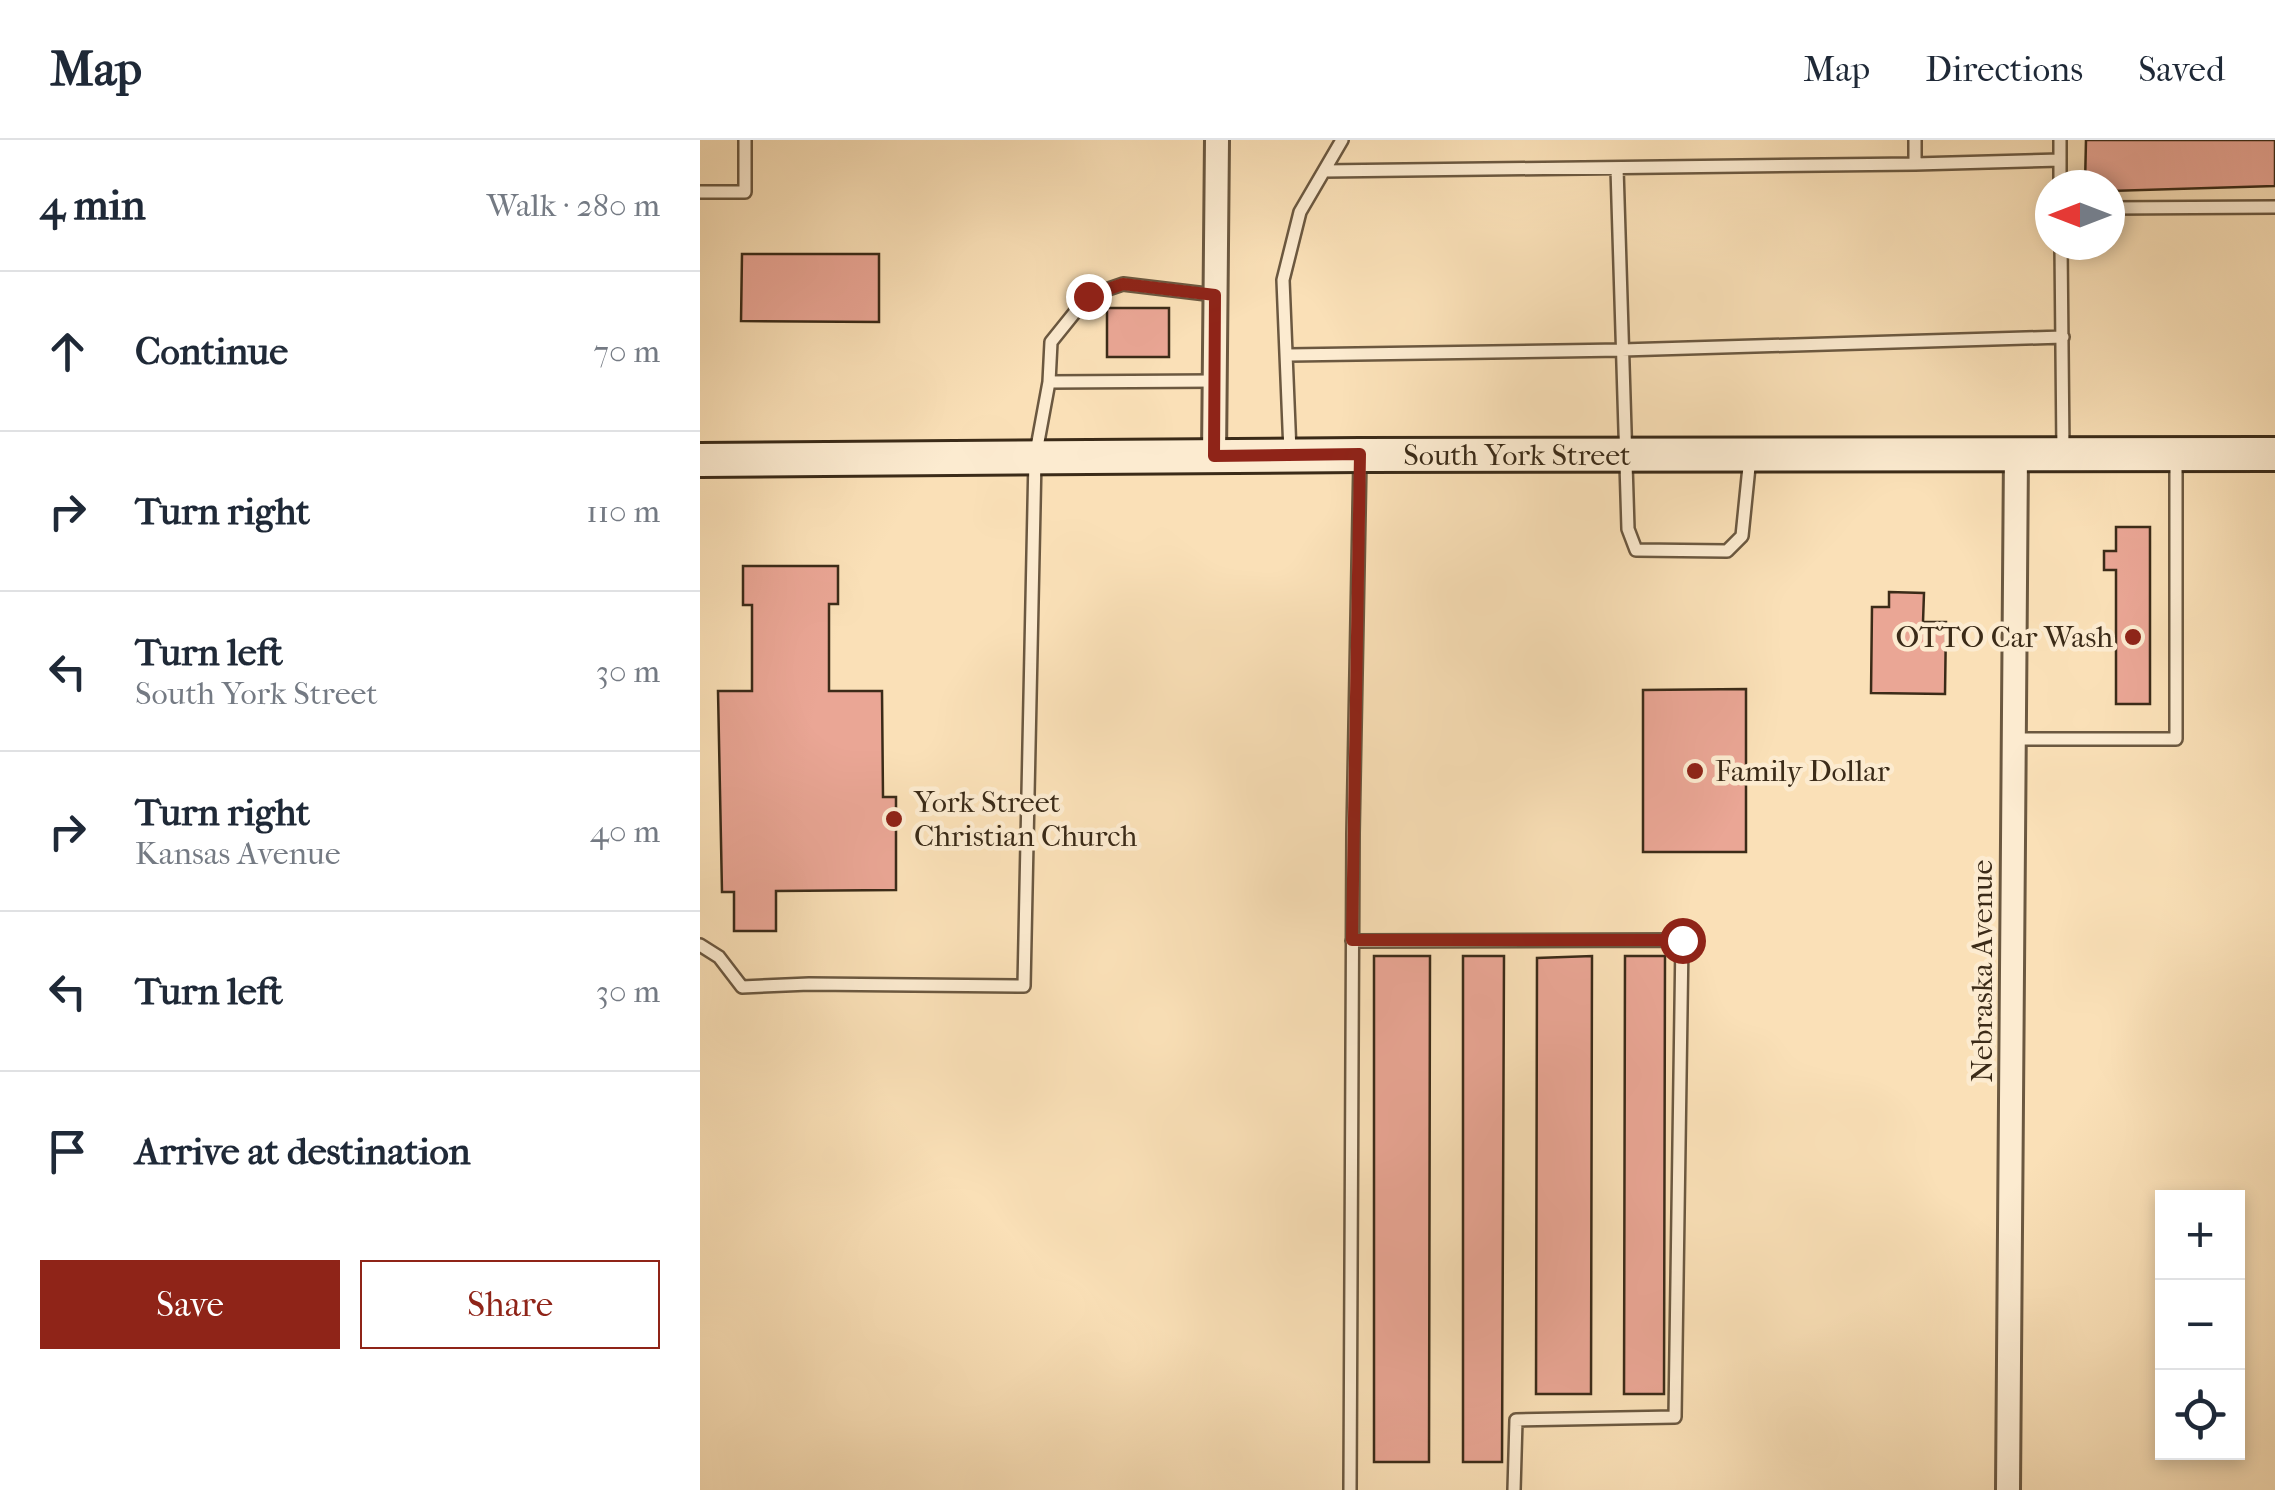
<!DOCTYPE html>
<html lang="en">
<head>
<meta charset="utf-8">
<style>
  :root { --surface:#fff; --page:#f2f2f3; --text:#1f2937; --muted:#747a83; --line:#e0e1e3; --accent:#8f2418 }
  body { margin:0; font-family:"IM FELL French Canon",serif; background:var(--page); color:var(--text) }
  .controls { position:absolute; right:30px; bottom:30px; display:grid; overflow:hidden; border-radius:0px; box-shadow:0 5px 15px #0003 }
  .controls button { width:90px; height:90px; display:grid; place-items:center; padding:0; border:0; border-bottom:2px solid var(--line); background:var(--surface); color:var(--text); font:50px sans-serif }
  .compass { position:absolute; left:1335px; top:30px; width:90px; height:90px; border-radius:50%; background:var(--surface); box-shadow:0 5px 15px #0003; rotate:270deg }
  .stop { position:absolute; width:30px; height:30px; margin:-22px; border:8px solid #8f2418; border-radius:50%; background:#fff }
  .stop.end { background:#8f2418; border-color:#fff; box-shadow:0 2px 10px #0008 }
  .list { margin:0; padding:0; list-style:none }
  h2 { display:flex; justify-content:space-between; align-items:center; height:130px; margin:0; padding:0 40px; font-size:42px }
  h2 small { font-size:32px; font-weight:400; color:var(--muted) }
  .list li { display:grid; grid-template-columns:65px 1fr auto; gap:30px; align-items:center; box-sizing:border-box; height:160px; padding:0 40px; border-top:2px solid var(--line) }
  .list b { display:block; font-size:38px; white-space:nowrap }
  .list p { margin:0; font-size:32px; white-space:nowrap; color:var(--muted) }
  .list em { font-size:32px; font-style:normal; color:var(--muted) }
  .actions { display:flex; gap:20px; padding:30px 40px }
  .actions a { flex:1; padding:22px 0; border:2px solid var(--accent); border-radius:0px; text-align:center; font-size:35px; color:var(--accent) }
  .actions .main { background:var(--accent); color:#fff }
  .icon { flex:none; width:55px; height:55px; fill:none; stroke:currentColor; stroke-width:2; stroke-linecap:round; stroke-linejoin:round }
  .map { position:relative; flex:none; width:1575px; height:1350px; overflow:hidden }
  header { display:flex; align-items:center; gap:60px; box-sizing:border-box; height:140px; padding:0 50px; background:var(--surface); border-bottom:2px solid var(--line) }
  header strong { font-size:48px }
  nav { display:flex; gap:55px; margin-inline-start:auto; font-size:35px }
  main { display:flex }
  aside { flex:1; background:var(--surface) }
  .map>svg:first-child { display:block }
</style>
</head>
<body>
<header>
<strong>Map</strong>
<nav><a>Map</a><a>Directions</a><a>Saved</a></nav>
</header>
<main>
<aside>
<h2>4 min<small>Walk · 280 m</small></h2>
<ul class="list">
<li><svg class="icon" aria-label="ahead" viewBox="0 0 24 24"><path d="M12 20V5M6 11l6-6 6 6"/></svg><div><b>Continue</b></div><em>70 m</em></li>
<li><svg class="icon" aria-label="right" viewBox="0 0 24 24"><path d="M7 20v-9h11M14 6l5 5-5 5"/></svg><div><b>Turn right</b></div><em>110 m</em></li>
<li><svg class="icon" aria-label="left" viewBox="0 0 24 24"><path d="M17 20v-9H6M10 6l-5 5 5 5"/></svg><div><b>Turn left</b><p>South York Street</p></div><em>30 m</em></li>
<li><svg class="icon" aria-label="right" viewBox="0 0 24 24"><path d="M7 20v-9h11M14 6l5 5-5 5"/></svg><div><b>Turn right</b><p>Kansas Avenue</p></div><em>40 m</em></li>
<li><svg class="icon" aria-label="left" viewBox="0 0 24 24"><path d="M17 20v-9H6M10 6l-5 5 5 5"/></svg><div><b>Turn left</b></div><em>30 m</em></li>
<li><svg class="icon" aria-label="arrive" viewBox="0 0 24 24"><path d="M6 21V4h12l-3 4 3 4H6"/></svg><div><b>Arrive at destination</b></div></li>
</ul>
<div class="actions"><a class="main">Save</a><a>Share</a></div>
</aside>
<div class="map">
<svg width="1575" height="1350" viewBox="0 0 1575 1350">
  <rect width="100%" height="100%" fill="#fae0b7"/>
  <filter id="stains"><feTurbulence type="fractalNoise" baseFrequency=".002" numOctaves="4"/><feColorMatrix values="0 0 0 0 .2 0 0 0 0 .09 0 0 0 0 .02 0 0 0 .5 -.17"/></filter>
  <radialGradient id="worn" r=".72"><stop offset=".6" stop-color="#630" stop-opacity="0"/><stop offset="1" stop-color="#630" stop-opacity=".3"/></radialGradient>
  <path fill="#eaa695" stroke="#3b2b18" stroke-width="2.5" d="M 1386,0 L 1575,0 L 1575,46 L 1410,51 L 1410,45 L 1385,45 Z
    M 42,114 L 179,114 L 179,182 L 41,181 Z
    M 407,168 L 469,168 L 469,217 L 407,217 Z
    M 1416,387 L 1450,387 L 1450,564 L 1416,564 L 1416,430 L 1404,430 L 1404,411 L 1416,411 Z
    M 43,426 L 138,426 L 138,464 L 129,464 L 129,551 L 182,551 L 183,657 L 196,657 L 196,750 L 76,751 L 76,791 L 34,791 L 34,752 L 22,752 L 18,551 L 52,551 L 52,465 L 43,465 Z
    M 1189,452 L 1224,453 L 1223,482 L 1246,482 L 1245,554 L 1171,553 L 1172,467 L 1189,467 Z
    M 1046,549 L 1046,712 L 943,712 L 943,550 Z
    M 674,816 L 730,816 L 729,1322 L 674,1322 Z
    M 763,816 L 804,816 L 802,1322 L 763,1322 Z
    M 892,816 L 891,1254 L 836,1254 L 837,818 Z
    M 925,816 L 965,816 L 964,1254 L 924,1254 Z"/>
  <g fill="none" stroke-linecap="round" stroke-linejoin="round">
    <g stroke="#6b5840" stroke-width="16">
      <path id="service" d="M 1215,0 L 1215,24 L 1360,20
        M 1360,0 L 1360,45
        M 917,28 L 928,389 L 936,410 L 1027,411 L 1042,396 L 1050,317
        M 624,31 L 1215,24
        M 0,52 L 45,52 L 45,0
        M 1410,68 L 1575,67
        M 1361,105 L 1363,311
        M 589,215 L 922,210 L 1363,197
        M 349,242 L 514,241
        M 590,312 L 583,140 L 600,72 L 642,0
        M 1314,599 L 1476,599 L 1476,319
        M 652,801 L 982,800 L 975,1277 L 816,1280 L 814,1350
        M 0,805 L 19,817 L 42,847 L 109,844 L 324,846 L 335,318 L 349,242 L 351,202 L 388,156 L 423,144 L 515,155
        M 650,1350 L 653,694 L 660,319"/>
    </g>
    <g stroke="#6b5840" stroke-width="28">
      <path id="minor" d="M 514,316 L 517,0
        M 1308,1350 L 1316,313"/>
    </g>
    <g stroke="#3b2b18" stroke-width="38">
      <path id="secondary" d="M 0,320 L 660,315 L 1575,314"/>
    </g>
    <use href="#service" stroke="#fcebd0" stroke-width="11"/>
    <use href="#minor" stroke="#fcebd0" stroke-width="22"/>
    <use href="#secondary" stroke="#fcebd0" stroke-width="32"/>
  </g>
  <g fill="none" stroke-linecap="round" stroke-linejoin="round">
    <path stroke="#8f2418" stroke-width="12" d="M 388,156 L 423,144 L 515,155 L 514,316 L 660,314 L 652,800 L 982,800"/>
  </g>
  <g fill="#8f2418" stroke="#fcebd0" stroke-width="4">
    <circle cx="1433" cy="497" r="10"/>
    <circle cx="995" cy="631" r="10"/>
    <circle cx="194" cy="679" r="10"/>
  </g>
  <g text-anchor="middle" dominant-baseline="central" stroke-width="9" stroke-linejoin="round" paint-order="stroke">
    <g font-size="30" fill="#3b2b18" stroke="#fcebd0">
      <text x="817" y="315">South York Street</text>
      <text transform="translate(1282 831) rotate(-90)">Nebraska Avenue</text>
    </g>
    <g font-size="30" fill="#3b2b18" stroke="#fcebd0" text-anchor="start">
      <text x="1413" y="497" text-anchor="end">OTTO Car Wash</text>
      <text x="1015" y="631">Family Dollar</text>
      <text x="214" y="662">York Street<tspan x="214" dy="34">Christian Church</tspan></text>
    </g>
  </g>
  <rect width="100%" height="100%" filter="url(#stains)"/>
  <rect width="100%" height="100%" fill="url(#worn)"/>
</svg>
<div class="controls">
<button>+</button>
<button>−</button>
<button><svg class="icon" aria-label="locate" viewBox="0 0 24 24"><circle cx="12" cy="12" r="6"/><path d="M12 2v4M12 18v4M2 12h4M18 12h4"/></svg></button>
</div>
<svg class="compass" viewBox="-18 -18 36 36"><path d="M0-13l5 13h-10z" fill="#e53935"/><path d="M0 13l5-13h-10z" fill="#747a83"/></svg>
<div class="stop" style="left:982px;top:800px"></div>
<div class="stop end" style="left:388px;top:156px"></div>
</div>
</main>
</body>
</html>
